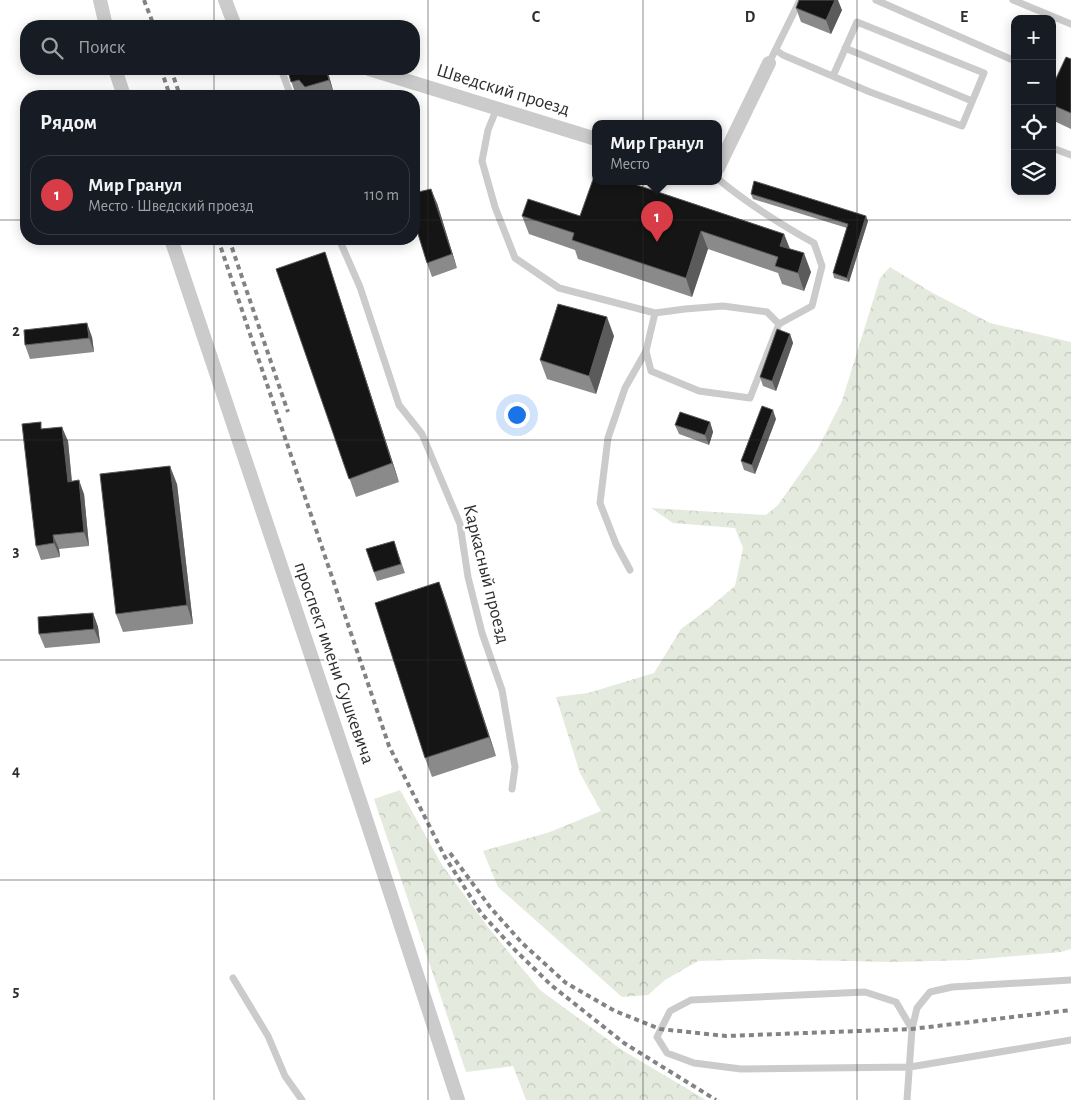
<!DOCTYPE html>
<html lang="ru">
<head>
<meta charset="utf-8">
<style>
  :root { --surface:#171b24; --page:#20242c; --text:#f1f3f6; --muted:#9ea1a6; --line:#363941; --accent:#d83d47 }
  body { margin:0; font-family:"Alegreya Sans",sans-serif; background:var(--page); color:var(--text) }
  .controls { position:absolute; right:15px; top:15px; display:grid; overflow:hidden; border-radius:10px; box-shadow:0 2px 12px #0003 }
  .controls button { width:45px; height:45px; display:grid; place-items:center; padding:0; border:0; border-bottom:1px solid var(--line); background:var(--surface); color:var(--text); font:25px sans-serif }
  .you { position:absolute; left:516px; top:414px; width:18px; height:18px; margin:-12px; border:4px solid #fff; border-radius:50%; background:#1a73e8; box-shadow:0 0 0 8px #1a73e833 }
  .badge { display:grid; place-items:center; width:32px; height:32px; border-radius:50%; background:var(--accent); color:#fff; font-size:16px; font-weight:700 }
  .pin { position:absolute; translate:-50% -41px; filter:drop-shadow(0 1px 2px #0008) }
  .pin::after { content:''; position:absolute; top:26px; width:18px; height:15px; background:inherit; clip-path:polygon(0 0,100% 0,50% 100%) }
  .popup { position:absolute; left:592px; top:120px; width:130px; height:65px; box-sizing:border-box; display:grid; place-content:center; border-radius:10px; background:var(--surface); filter:drop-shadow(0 1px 4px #0005); font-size:16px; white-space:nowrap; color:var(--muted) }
  .popup b { font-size:19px; color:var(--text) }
  .popup::after { content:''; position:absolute; left:50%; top:100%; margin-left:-10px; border:10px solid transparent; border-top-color:var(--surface) }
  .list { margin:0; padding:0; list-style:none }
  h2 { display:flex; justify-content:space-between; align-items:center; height:65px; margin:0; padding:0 20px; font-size:21px }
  h2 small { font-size:16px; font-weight:400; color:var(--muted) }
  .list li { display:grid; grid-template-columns:32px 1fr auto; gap:15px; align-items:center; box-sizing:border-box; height:80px; margin:0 10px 10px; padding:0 10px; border:1px solid var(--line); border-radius:20px }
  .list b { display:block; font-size:19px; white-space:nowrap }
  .list p { margin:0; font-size:16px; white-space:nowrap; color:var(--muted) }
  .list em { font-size:16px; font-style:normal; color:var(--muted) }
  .icon { flex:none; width:28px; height:28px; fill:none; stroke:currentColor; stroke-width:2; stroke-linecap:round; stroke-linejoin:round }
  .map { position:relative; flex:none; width:1071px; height:1100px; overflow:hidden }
  .search { position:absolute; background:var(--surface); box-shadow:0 2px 12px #0003; left:20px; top:20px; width:400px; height:55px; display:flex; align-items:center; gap:12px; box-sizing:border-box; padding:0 18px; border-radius:20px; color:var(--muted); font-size:19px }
  .panel { position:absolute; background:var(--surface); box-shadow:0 2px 12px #0003; left:20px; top:90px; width:400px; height:155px; border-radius:20px }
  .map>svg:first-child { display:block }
</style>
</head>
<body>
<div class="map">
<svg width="1071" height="1100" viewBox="0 0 1071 1100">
  <defs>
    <pattern id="forest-crowns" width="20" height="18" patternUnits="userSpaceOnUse" patternTransform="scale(1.25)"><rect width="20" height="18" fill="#e4eadd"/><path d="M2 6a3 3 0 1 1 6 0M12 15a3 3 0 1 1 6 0" fill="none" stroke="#c4c9be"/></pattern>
  </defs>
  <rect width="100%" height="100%" fill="#fff"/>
  <path fill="url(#forest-crowns)" d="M 890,267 L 931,292 L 990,323 L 1071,342 L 1071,949 L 1061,952 L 970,960 L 892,962 L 762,959 L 698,961 L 665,980 L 648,995 L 622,997 L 498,887 L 483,851 L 550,832 L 601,811 L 580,773 L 556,697 L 588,693 L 654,673 L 681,629 L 709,608 L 735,586 L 743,548 L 735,528 L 673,523 L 651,508 L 766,515 L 778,505 L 817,450 L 842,401 L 880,278 Z
    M 400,790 L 442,865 L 488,927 L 540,990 L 622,1050 L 706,1100 L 526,1100 L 513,1066 L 466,1072 L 374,799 Z"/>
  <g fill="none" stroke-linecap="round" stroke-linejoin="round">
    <path stroke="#cbcbcb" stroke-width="7" d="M 876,0 L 1015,61
      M 1013,0 L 1071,24
      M 845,48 L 972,101
      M 776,50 L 783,55 L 870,92 L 962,126 L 984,73 L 857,22 L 833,76
      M 769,63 L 800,0
      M 281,69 L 291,96
      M 497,108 L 488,130 L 482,161 L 495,207 L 515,258 L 559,288 L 655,313 L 646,351 L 651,371 L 699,391 L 750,398 L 779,324 L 812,306 L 822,266 L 814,243 C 780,224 748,204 718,179
      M 1052,148 L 1071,155
      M 339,239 L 360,287 L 399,405 L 422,434 L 460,524 L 468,577 L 482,633 L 502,690 L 515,767 L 512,789
      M 655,313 L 685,309 L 723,306 L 767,312 L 779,324
      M 630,570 L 616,544 L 600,503 L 608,438 L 625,388 L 646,351
      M 233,978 L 268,1036 L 285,1076 L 302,1100
      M 912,1029 L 917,1008 L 930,992 L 952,987 L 1071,980
      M 907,1100 L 912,1029 L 896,1002 L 865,992 L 691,1000 L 670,1011 L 657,1037 L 667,1053 L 694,1063 L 741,1069 L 910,1067 L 1071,1040"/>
    <path stroke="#cbcbcb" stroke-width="14" d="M 100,0 L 106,26
      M 225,0 L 235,26
      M 115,69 L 124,96
      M 369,69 L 596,139
      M 718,168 L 769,63
      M 171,239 L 362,807 L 458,1100"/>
    <path stroke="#838383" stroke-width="4" stroke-dasharray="5 4" stroke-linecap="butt" d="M 144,0 L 154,26
      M 161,69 L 170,96
      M 171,69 L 180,96
      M 218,239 L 389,746 L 445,857 L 481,913 L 515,950 L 551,985 L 624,1043 L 716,1100
      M 229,239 L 288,412
      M 450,853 L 490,907 L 522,943 L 566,983 L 615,1011 L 660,1029 L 726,1036 L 912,1029 L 1071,1010"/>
  </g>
  <path fill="#8a8a8a" d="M 796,8 L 842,10 L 831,34 L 801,22 Z
    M 1071,59 L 1071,129 L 1052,120 L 1052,105 Z
    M 294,69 L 327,69 L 334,94 L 328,96 L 307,96 L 304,94 L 296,96 L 288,71 Z
    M 751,194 L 868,221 L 849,282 L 834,278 L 833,273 L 847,228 L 753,199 Z
    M 437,203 L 457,268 L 432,277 L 427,263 Z
    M 522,216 L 580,216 L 784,234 L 790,249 L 811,272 L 804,291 L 782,284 L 778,273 L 708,249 L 692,297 L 578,259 L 575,250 L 529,234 Z
    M 325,252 L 331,271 L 399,482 L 356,497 L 276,269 Z
    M 790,334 L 793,343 L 776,391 L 763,386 L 760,377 Z
    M 614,336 L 596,394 L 547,379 L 540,360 Z
    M 92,337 L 94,352 L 30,359 L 25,345 Z
    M 776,419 L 755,474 L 744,470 L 741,461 Z
    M 710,422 L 713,432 L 709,445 L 679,434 L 675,425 Z
    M 43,428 L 68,441 L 72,481 L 84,494 L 89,546 L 59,549 L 60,557 L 41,560 L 36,546 Z
    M 177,484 L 193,624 L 123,632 L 116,614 Z
    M 394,541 L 405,573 L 377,581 L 366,549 Z
    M 439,582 L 496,756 L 432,777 L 425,758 Z
    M 93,613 L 98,627 L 100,643 L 45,648 L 39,634 Z"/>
  <path fill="#5b5b5b" d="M 835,0 L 838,0 L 842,10 L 831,34 L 826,20 Z
    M 326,69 L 327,69 L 334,94 L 329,80 Z
    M 431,189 L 437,203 L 457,268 L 452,254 Z
    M 866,216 L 868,221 L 849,282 L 847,278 Z
    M 701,231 L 708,249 L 692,297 L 686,278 Z
    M 784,234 L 791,252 L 780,246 Z
    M 325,252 L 331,271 L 399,482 L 392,463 Z
    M 804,253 L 811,272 L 804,291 L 798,273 Z
    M 607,317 L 614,336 L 596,394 L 589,376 Z
    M 87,323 L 92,337 L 94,352 L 89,338 Z
    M 790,334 L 793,343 L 776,391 L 772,381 Z
    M 773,410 L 776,419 L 755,474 L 752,465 Z
    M 710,422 L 713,432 L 709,445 L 705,435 Z
    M 62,427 L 68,441 L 73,496 L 68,482 Z
    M 170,466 L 177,484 L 193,624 L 187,605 Z
    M 79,480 L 84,494 L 89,546 L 84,532 Z
    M 53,535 L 59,549 L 60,557 L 54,543 Z
    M 439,582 L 446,601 L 496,756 L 489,737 Z
    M 93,613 L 98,627 L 100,643 L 94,629 Z"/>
  <path fill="#151515" stroke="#5b5b5b" d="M 799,0 L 835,0 L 826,20 L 796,8 Z
    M 1066,57 L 1071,59 L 1071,113 L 1052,105 L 1052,87 Z
    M 294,69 L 326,69 L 329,80 L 305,87 L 299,80 L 291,82 L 288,71 Z
    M 596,171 L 596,181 L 625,181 L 784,234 L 780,246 L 804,253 L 798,273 L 775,266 L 778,257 L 701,231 L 686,278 L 572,240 L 574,233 L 522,216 L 528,199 L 580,216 Z
    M 754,181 L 866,216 L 847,278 L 833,273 L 848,224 L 751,194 Z
    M 431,189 L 452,254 L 427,263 L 414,221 L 414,193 Z
    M 325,252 L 392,463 L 349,479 L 276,269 Z
    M 558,304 L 607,317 L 589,376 L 540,360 Z
    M 87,323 L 89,338 L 25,345 L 24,330 Z
    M 777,329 L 790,334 L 772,381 L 760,377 Z
    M 762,406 L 773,410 L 752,465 L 741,461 Z
    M 680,412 L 710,422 L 705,435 L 675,425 Z
    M 41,422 L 41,429 L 62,427 L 68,482 L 79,480 L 84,532 L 53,535 L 54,543 L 36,546 L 22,424 Z
    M 170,466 L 187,605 L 116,614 L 100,474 Z
    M 394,541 L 401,564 L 374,572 L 366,549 Z
    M 439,582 L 489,737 L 425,758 L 375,603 Z
    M 93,613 L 94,629 L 39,634 L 38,617 Z"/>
  <path fill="none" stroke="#2e2e2e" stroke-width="1" stroke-opacity="0.55" d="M 214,0 L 214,26M 428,0 L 428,1100M 643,0 L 643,1100M 857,0 L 857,1100M 214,69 L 214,96M 0,220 L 26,220M 414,220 L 1071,220M 214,239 L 214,1100M 0,440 L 1071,440M 0,660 L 1071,660M 0,880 L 1071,880"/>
  <g text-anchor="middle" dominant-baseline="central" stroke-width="5" stroke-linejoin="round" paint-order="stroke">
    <g font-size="19" fill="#2e2e2e" stroke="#fff">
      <text transform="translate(503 90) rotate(17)">Шведский проезд</text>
      <text transform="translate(486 574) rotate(76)">Каркасный проезд</text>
      <text transform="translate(334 663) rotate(71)">проспект имени Сушкевича</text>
    </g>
  </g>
  <g font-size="16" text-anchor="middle" font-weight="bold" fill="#2e2e2e" stroke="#fff" stroke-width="5" stroke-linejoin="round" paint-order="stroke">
    <text x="536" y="22">C</text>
    <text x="750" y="22">D</text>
    <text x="964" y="22">E</text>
    <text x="16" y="336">2</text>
    <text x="16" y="556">3</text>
    <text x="16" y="776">4</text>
    <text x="16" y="996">5</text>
  </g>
</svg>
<div class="controls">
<button>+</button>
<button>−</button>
<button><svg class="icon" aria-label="locate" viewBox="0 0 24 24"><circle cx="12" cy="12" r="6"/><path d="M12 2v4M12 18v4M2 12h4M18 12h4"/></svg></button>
<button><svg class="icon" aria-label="layers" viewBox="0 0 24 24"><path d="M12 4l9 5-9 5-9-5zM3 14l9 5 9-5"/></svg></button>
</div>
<div class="you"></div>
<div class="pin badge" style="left:657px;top:242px">1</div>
<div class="popup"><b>Мир Гранул</b>Место</div>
<div class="search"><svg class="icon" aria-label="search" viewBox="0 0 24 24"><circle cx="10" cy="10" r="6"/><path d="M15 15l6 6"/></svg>Поиск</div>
<section class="panel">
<h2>Рядом<small></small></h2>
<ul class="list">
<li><span class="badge">1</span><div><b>Мир Гранул</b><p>Место · Шведский проезд</p></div><em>110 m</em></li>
</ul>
</section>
</div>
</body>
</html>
